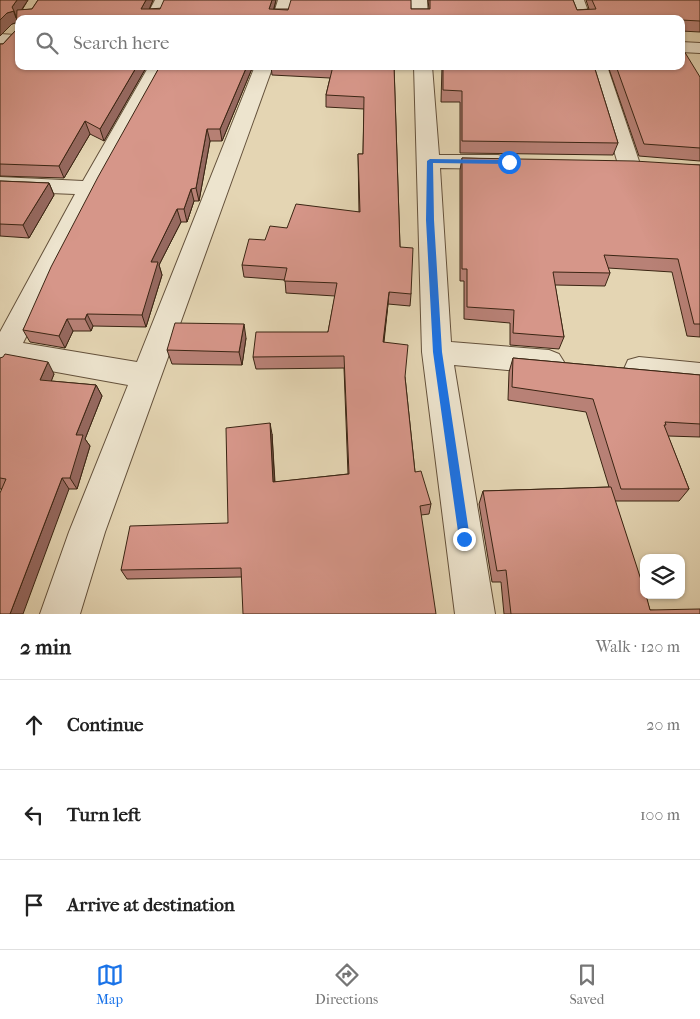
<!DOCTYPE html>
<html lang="en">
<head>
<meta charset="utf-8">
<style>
  :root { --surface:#fff; --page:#f6f6f6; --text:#222; --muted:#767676; --line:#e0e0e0; --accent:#1a73e8 }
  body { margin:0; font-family:"IM FELL French Canon",serif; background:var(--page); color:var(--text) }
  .controls { position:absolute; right:15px; bottom:15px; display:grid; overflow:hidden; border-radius:10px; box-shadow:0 1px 4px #0004 }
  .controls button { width:45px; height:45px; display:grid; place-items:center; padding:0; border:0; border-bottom:1px solid var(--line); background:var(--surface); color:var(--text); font:25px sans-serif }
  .stop { position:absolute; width:15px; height:15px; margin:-11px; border:4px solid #1a73e8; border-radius:50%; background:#fff }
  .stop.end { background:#1a73e8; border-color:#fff; box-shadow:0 1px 5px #0008 }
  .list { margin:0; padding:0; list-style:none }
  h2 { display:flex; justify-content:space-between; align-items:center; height:65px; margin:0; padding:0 20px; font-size:21px }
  h2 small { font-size:16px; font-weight:400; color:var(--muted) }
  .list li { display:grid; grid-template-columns:32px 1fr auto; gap:15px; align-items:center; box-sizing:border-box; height:90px; padding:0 20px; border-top:1px solid var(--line) }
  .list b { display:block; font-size:19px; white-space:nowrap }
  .list em { font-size:16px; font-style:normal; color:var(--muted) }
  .icon { flex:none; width:28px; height:28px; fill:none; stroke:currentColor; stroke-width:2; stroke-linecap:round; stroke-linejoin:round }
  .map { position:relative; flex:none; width:700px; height:614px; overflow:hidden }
  .search { position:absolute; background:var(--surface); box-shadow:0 1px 4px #0004; left:15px; right:15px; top:15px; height:55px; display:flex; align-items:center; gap:12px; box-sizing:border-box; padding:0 18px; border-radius:10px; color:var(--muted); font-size:19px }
  .sheet { height:335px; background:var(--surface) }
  nav { display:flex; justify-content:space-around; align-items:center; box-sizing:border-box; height:70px; border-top:1px solid var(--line); background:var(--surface); font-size:14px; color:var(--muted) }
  nav a { display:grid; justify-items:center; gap:2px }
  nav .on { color:var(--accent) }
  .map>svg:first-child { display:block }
</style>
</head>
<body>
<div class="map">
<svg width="700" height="614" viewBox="0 0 700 614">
  <rect width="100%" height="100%" fill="#e4d5b3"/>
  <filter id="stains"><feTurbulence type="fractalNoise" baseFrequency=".004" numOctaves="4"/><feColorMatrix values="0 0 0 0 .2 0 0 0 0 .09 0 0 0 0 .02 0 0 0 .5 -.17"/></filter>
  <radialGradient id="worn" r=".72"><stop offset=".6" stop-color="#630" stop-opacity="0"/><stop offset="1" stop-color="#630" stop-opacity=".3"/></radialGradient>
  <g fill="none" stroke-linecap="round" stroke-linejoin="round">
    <g stroke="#64513b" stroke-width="2">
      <path id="minor" d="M 155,0 L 171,0 L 161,19 L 145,19 Z
        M 278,0 L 294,0 L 288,19 L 272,19 Z
        M 411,0 L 427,0 L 428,19 L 412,19 Z
        M 568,0 L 584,0 L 591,19 L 575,19 Z
        M 0,34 L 16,35 L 19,39 L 16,43 L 0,44 Z
        M 681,42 L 700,43 L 700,53 L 681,52 Z
        M 149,66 L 167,66 L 101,188 L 23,343 L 137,362 L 255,66 L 273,66 L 105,532 L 80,614 L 40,614 L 69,532 L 128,385 L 12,364 L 10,367 L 0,371 L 0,332 L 75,194 L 0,191 L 0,177 L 83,181 Z
        M 414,66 L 432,66 L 439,155 L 498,155 L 506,157 L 509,162 L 506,167 L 498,169 L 440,168 L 451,342 L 549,350 L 559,354 L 564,362 L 559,370 L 549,374 L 454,365 L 495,614 L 455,614 L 422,352 Z
        M 589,66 L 607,66 L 640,164 L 637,169 L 629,171 L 621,169 L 618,164 Z
        M 639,357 L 700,363 L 700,387 L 639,381 L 628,378 L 624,369 L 628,360 Z"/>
    </g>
    <use href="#minor" fill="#ede4ce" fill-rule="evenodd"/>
  </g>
  <path fill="#b88176" stroke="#3a2513" d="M 0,0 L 28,0 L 22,10 L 32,9 L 38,0 L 153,0 L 149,9 L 276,0 L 274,9 L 429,9 L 428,0 L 573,0 L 577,10 L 589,9 L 586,0 L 700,0 L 700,32 L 681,31 L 681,19 L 19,19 L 147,66 L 104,141 L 90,134 L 64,178 L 0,176 L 0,44 L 3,44 L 16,30 L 16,23 L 12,24 L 0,36 Z
    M 160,66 L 253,66 L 222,141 L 210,141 L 199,201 L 194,201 L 187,222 L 181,222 L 159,265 L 162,275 L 146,327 L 93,326 L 91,331 L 73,331 L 65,348 L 30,342 L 23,330 Z
    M 271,66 L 394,66 L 400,247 L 411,294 L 410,306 L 388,304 L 384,342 L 405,377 L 415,472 L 431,504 L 429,514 L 421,515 L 241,577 L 127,579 L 121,570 L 228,523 L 272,434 L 275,482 L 348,474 L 344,368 L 256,369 L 253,357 L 328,332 L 335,296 L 286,293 L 285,280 L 244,277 L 242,265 L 265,240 L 287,228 L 359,212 L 358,154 L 363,154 L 364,109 L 326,107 L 326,95 L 330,78 L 272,75 Z
    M 442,66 L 594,66 L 618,143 L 613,155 L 460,153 L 460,102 L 441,102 Z
    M 608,66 L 681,66 L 700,77 L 700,161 L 639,156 Z
    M 462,158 L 700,165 L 700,337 L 687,336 L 672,272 L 608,268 L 610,273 L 605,286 L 555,285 L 564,337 L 559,349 L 510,345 L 510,323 L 464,319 L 464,281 L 460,281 L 460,170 Z
    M 0,181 L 49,183 L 54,195 L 29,238 L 0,236 Z
    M 246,338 L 242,365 L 172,364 L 167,350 Z
    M 0,358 L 54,374 L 51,381 L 96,385 L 102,396 L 85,439 L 90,446 L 77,489 L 0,489 Z
    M 513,358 L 700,375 L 700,437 L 668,436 L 689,489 L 679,501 L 615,501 L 650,610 L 700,614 L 504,614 L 501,582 L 492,582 L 479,504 L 483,491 L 609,487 L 586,412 L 508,400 L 509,372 Z"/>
  <path fill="#966960" stroke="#3a2513" d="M 17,0 L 28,0 L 16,18 L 12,7 Z
    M 146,0 L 153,0 L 145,19 L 141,9 Z
    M 272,0 L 276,0 L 271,19 L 269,9 Z
    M 14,11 L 18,22 L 12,24 L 0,36 L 0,20 L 7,13 Z
    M 137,66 L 147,66 L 104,141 L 100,129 Z
    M 247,66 L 253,66 L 222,141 L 220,129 Z
    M 85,121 L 90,134 L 64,178 L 59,166 Z
    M 207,129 L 210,141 L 199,201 L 196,188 Z
    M 49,183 L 54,195 L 29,238 L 23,225 Z
    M 191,189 L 194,201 L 187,222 L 184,209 Z
    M 177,209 L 181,222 L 159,265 L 162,275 L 146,327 L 142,315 L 151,262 Z
    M 389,292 L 388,304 L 382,354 L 383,342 Z
    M 87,314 L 93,326 L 91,331 L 85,319 Z
    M 67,319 L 73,331 L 65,348 L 59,336 Z
    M 244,324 L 246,338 L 242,365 L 239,352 Z
    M 48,362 L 54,374 L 47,392 L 40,380 Z
    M 96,385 L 102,396 L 85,439 L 90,446 L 77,489 L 70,478 L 76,435 Z
    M 270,423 L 272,434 L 275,493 L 273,482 Z
    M 62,478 L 69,489 L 23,614 L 10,614 Z"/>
  <path fill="#d69689" stroke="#3a2513" d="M 0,0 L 17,0 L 12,7 L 14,11 L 7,13 L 0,20 Z
    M 38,0 L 146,0 L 141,9 L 160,9 L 164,0 L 272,0 L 269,9 L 288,10 L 291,0 L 411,0 L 411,9 L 430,9 L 430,0 L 573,0 L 577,10 L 596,9 L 592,0 L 700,0 L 700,21 L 681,20 L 681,19 L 19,19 L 19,66 L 137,66 L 100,129 L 85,121 L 59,166 L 0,164 L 0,44 L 3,44 L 16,30 L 17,10 L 32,9 Z
    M 681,46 L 700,77 L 700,148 L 644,144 L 616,66 L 681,66 Z
    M 160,66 L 247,66 L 220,129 L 207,129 L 196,188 L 191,189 L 184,209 L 177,209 L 151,262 L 158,262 L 142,315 L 87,314 L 85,319 L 67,319 L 59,336 L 23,330 L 51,267 L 98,177 Z
    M 333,66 L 394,66 L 400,247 L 413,248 L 411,294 L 389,292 L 383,342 L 408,345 L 405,377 L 415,472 L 421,471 L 431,504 L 420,506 L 436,614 L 243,614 L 241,568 L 121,570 L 130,526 L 228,523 L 226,428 L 270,423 L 273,482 L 349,474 L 344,356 L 253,357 L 256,332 L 328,332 L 337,283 L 284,281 L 287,268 L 242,265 L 249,239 L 265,240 L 270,226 L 287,228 L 296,204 L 360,212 L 358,154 L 363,154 L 364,97 L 326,95 Z
    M 443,66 L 594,66 L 618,143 L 462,141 L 462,91 L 443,90 Z
    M 462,158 L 634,161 L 700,165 L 700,324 L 694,324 L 678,259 L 604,255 L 610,273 L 553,272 L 564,337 L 513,333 L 514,310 L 467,307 L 467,269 L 462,269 Z
    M 0,181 L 49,183 L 23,225 L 0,224 Z
    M 175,323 L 244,324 L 239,352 L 167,350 Z
    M 5,354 L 48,362 L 40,380 L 96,385 L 76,435 L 83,435 L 70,478 L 62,478 L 10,614 L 0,614 L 0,493 L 6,479 L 0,478 L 0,358 L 3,357 Z
    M 513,358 L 700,375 L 700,424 L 665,422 L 666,425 L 664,425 L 689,489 L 621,489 L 593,399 L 512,387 Z
    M 611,487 L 644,589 L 644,595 L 646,595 L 650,610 L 700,609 L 700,614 L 511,614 L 506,570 L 497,571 L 483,491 Z"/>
  <path fill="#1a73e8" d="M 430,159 L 509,160 L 513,162 L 509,164 L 433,163 L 434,220 L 442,352 L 470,539 L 468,543 L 464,544 L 460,543 L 459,539 L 433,352 L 426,220 L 427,161 Z"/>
  <rect width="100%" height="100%" filter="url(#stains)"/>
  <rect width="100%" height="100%" fill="url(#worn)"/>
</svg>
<div class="controls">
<button><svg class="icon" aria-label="layers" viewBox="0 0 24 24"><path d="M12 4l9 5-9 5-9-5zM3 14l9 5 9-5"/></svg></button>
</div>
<div class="stop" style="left:509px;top:162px"></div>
<div class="stop end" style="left:464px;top:539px"></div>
<div class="search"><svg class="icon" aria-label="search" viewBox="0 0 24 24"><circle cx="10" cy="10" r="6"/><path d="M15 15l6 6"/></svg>Search here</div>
</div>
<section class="sheet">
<h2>2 min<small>Walk · 120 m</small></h2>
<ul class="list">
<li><svg class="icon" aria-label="ahead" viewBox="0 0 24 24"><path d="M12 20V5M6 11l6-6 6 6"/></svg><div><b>Continue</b></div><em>20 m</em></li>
<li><svg class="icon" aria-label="left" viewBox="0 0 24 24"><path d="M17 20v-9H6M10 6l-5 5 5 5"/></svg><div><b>Turn left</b></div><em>100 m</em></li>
<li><svg class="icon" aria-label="arrive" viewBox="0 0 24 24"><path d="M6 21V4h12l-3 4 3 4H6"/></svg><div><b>Arrive at destination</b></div></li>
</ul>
</section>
<nav>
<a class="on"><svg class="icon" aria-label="map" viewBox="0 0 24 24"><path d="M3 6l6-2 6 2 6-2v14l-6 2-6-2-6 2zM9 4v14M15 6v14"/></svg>Map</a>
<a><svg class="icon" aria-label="directions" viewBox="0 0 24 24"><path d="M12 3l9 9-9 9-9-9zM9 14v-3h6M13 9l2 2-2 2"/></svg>Directions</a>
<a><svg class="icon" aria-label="saved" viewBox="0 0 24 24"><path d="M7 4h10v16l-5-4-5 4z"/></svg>Saved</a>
</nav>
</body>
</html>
